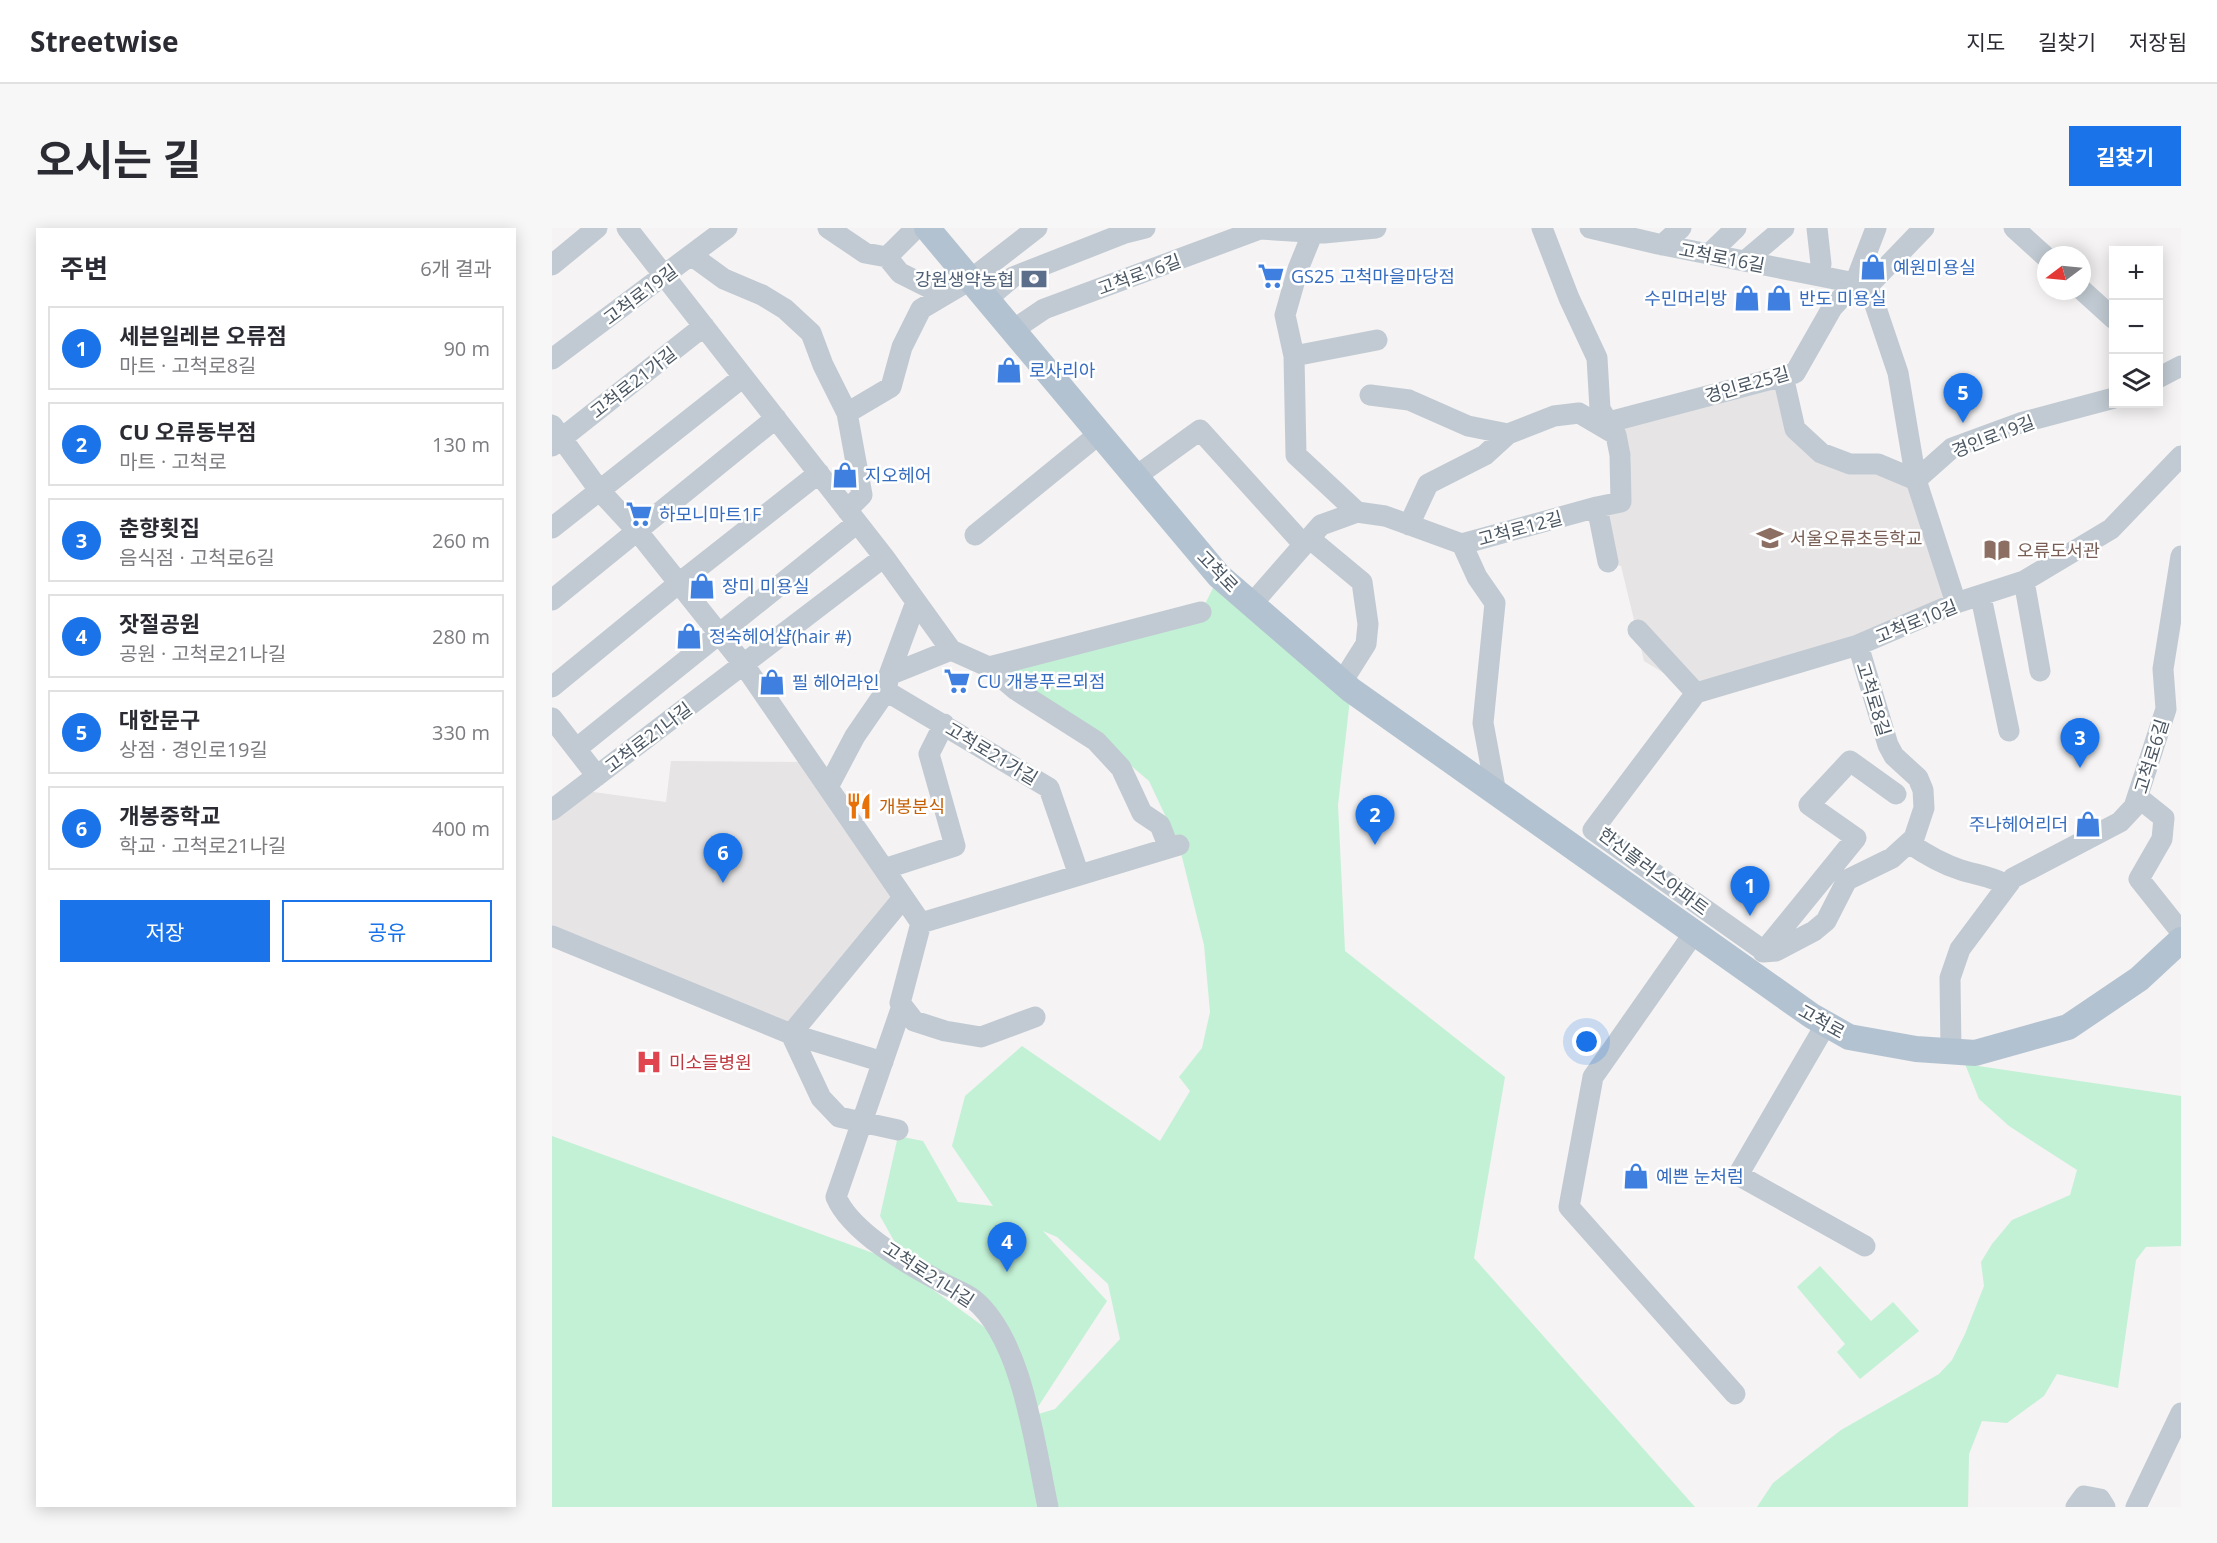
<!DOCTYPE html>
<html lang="ko">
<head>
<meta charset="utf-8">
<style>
  :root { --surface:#fff; --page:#f7f7f7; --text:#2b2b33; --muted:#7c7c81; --line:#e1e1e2; --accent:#1a73e8 }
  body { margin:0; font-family:"Open Sans","Noto Sans KR",sans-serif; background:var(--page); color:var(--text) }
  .controls { position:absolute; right:18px; top:18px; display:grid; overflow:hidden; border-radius:0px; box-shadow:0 3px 15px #0003 }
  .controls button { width:54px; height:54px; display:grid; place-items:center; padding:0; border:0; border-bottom:2px solid var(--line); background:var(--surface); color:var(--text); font:30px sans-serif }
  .compass { position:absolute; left:1485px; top:18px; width:54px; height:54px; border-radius:50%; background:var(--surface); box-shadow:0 3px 15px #0003; rotate:254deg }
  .you { position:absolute; left:1035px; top:814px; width:21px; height:21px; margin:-15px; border:4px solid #fff; border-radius:50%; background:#1a73e8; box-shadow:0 0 0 9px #1a73e833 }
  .badge { display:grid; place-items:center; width:39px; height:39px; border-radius:50%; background:var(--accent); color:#fff; font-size:20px; font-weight:700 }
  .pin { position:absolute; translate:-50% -50px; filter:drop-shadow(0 2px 3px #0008) }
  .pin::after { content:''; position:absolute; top:32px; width:21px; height:18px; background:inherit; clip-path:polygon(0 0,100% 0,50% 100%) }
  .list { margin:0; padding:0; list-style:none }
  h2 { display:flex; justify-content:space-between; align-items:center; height:78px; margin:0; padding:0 24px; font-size:26px }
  h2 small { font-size:20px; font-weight:400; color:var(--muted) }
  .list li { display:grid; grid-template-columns:39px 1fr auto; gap:18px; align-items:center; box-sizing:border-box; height:84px; margin:0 12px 12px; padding:0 12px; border:2px solid var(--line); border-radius:0px }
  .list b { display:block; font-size:22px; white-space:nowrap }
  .list p { margin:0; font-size:20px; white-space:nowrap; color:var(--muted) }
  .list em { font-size:20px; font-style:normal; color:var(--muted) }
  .actions { display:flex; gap:12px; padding:18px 24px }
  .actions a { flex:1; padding:14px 0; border:2px solid var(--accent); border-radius:0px; text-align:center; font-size:21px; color:var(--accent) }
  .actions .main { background:var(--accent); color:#fff }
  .icon { flex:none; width:33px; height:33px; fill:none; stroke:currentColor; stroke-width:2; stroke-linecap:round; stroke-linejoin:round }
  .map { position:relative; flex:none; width:1629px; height:1279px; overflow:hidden; border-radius:0px }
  header { display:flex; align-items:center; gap:36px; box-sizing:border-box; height:84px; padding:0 30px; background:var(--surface); border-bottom:2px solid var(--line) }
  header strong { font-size:28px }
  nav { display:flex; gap:33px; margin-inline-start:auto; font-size:21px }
  .intro { display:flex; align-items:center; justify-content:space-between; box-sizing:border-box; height:144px; padding:0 36px }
  h1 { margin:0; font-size:42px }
  .button { padding:15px 27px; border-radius:0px; background:var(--accent); color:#fff; font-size:21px; font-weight:700 }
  main { display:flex; gap:36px; padding:0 36px }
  aside { flex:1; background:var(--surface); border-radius:0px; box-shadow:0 3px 15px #0003 }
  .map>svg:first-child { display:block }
</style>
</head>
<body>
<header>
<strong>Streetwise</strong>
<nav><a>지도</a><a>길찾기</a><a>저장됨</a></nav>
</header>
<div class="intro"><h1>오시는 길</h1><a class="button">길찾기</a></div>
<main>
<aside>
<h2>주변<small>6개 결과</small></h2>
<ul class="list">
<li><span class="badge">1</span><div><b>세븐일레븐 오류점</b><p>마트 · 고척로8길</p></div><em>90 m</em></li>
<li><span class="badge">2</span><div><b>CU 오류동부점</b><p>마트 · 고척로</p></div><em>130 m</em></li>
<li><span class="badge">3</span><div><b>춘향횟집</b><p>음식점 · 고척로6길</p></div><em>260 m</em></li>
<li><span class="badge">4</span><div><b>잣절공원</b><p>공원 · 고척로21나길</p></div><em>280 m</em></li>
<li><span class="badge">5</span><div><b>대한문구</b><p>상점 · 경인로19길</p></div><em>330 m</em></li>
<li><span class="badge">6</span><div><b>개봉중학교</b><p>학교 · 고척로21나길</p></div><em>400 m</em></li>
</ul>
<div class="actions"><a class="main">저장</a><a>공유</a></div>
</aside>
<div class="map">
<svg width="1629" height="1279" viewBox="0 0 1629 1279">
  <rect width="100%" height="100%" fill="#f5f3f3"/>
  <path fill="#e6e4e5" d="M 1229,159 L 1269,225 L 1364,252 L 1404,375 L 1144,465 L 1092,433 L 1069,338 L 1059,336 L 1048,284 L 1072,276 L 1079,231 L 1076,214 L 1069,201 Z
    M 119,533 L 258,534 L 351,670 L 239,806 L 0,708 L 0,582 L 27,562 L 114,574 Z"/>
  <path fill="#c3f1d5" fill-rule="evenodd" d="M 667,348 L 799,462 L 786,577 L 793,723 L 953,849 L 922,1030 L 1143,1279 L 0,1279 L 0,908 L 340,1032 L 435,1101 L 450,1116 L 409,1054 L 354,1034 L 328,988 L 346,908 L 371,913 L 406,974 L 441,978 L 400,918 L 413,868 L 470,818 L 608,913 L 638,863 L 627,849 L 650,820 L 658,784 L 652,717 L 627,617 L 597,553 L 530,496 L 437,439 L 649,384 ZM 491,1003 L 505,1009 L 556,1056 L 568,1111 L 503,1181 L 480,1188 L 555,1073 Z
    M 1413,836 L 1629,868 L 1629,1018 L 1594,1019 L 1584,1032 L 1566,1160 L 1505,1146 L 1492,1168 L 1455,1195 L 1430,1193 L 1417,1226 L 1416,1279 L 1205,1279 L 1221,1255 L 1289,1202 L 1387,1146 L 1400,1132 L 1413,1106 L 1432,1058 L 1429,1034 L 1440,1016 L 1460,992 L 1518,967 L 1525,942 L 1457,898 L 1427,871 Z
    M 1268,1038 L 1319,1093 L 1341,1074 L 1367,1103 L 1308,1151 L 1285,1124 L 1293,1116 L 1245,1059 Z"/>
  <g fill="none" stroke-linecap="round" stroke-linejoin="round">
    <path stroke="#c1cad2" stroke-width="21" d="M 75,0 L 332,329 L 399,422 L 437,439 L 464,462 L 544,513 L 569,540 L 590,585 L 608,597 L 617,620
      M 276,0 L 313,25 L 335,29 L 364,0
      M 990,0 L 1017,70 L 1045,130 L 1048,181 L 1064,207 L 1068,227 L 1069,274 L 1045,279 L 1056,334
      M 1038,0 L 1106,16 L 1303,55 L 1320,68 L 1346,145 L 1364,252 L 1404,375
      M 1462,0 L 1494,29
      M 761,4 L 746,41 L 733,87 L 742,128 L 744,227 L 805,284
      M 1110,17 L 1129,0
      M 1157,26 L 1184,0
      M 139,27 L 172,51 L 210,67 L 233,81 L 259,105 L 271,137 L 295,185 L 310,267 L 295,282
      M 335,29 L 348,45 L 392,67
      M 1193,33 L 1232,0
      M 0,37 L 45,0
      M 1265,47 L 1269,36 L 1265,0
      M 1313,61 L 1372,0
      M 1530,62 L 1562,91
      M 435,71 L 461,49 L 573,5 L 593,0
      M 461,102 L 492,81 L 708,1 L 772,5 L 824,0
      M 742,128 L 825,112
      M 0,131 L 175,0
      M 1231,148 L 1243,201 L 1269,225 L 1298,236 L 1326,236 L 1364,252 L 1400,220 L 1468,195 L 1562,170
      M 1606,150 L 1629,138
      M 818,167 L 857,172 L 916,198 L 956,206
      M 295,185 L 339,159 L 350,119 L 369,81 L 418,52 L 485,0
      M 1057,194 L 1243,145 L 1280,80 L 1303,55 L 1324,0
      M 0,197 L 47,262 L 86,304 L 192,437 L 369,695 L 348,775 L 362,793 L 393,803 L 429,809 L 483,789
      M 0,218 L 152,98
      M 583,249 L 648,202 L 752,317
      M 857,297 L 876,256 L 933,227 L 956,206 L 1002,188 L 1027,185 L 1061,205
      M 0,300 L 191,149
      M 423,307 L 547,206
      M 757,310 L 810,354 L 816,396 L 814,416 L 790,454
      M 910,316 L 925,349 L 943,375 L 931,495 L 944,565
      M 1472,353 L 1488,443
      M 1429,369 L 1457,503
      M 0,372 L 224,190
      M 699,377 L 769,297 L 805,284 L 833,288 L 910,316 L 1045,279
      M 1086,402 L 1144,465
      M 437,439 L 649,384
      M 337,447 L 399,422
      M 0,459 L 127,355 L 267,245
      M 334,463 L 497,560 L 527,647
      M 1144,465 L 1041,602 L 1212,723 L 1304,610 L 1257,577 L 1298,533 L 1344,566
      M 1144,465 L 1306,417 L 1404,375 L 1472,353 L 1559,301 L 1629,228
      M 0,490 L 45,548
      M 24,521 L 305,295
      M 276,559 L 303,508 L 334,463 L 337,447 L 364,374
      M 1587,570 L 1612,590 L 1610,611 L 1587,651 L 1629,704
      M 0,582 L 332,329
      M 1357,615 C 1373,626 1390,636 1409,642 C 1425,647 1439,648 1455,657
      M 332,641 L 403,618 L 377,526 L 392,496
      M 369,695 L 627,617
      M 1142,705 L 1041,849 L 1017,979 L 1183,1166
      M 0,708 L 239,806 L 351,670
      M 1211,724 L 1224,723 L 1262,703 L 1274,693 L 1295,652 L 1340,630 L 1362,610 L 1372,580 L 1371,562 L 1366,550 L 1342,528 L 1336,517 L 1306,417
      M 350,778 L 284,969 C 299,1004 355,1036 389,1054 C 399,1060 412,1064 421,1071 C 471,1111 483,1220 496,1279
      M 1274,796 L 1186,947 L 1313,1018
      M 239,806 L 269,870 L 287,889 L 346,902
      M 239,806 L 331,834
      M 1399,823 L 1398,750 L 1408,721 L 1461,650 L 1568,594 L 1582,579 L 1614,481 L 1611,441 L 1629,328
      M 1524,1279 L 1532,1268 L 1548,1271 L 1553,1279
      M 1584,1279 L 1629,1185"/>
    <path stroke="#b3c2d1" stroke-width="26" d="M 375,0 L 667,348 L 799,462 L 1260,788 L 1297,809 L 1364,821 L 1423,825 L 1516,799 L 1587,751 L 1629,712"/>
  </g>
  <defs>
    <g id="shop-bare" transform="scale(2.07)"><path d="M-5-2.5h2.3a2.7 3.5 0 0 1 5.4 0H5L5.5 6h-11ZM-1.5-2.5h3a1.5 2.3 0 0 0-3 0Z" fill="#3f7fe0" stroke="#fff" stroke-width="2.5" paint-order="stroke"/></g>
    <g id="supermarket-bare" transform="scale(2.07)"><path d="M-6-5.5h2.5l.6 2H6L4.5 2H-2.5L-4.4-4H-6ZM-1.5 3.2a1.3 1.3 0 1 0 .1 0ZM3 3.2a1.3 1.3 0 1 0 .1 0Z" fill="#3f7fe0" stroke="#fff" stroke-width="2.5" paint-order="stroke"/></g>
    <g id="bank-bare" transform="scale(2.07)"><path d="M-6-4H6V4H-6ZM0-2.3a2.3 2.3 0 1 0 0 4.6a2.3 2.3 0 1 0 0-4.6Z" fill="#5c6f8a" stroke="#fff" stroke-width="2.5" paint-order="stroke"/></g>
    <g id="school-bare" transform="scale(2.07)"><path d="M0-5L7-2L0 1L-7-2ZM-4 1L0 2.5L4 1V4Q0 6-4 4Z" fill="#8d6e63" stroke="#fff" stroke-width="2.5" paint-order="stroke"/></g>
    <g id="library-bare" transform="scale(2.07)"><path d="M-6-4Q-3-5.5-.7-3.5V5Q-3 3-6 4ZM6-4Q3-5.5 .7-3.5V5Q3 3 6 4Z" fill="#8d6e63" stroke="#fff" stroke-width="2.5" paint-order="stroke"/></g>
    <g id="restaurant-bare" transform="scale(2.07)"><path d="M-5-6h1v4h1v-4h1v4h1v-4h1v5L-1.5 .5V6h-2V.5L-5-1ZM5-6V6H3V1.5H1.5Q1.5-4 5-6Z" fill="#e8710a" stroke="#fff" stroke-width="2.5" paint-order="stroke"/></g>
    <g id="hospital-bare" transform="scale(2.07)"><path d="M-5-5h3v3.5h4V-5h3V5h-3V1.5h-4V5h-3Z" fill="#e0444e" stroke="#fff" stroke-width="2.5" paint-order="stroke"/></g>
  </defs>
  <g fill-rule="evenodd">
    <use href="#shop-bare" x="1321" y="39"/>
    <use href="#supermarket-bare" x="719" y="48"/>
    <use href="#bank-bare" x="482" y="51"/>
    <use href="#shop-bare" x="1195" y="70"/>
    <use href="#shop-bare" x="1227" y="70"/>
    <use href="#shop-bare" x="457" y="142"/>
    <use href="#shop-bare" x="293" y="247"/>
    <use href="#supermarket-bare" x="87" y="286"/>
    <use href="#school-bare" x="1218" y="310"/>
    <use href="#library-bare" x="1445" y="322"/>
    <use href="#shop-bare" x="150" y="358"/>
    <use href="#shop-bare" x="137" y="408"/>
    <use href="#supermarket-bare" x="405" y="453"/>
    <use href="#shop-bare" x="220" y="454"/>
    <use href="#restaurant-bare" x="307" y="578"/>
    <use href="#shop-bare" x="1536" y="596"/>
    <use href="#hospital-bare" x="97" y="834"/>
    <use href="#shop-bare" x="1084" y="948"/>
  </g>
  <g text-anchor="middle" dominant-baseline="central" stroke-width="5" stroke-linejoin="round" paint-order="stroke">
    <g font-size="18" fill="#4a5661" stroke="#fff">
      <text transform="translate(1170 29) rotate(11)">고척로16길</text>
      <text transform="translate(587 46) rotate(-20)">고척로16길</text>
      <text transform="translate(88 66) rotate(-37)">고척로19길</text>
      <text transform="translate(81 154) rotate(-38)">고척로21가길</text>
      <text transform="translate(1195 156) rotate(-16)">경인로25길</text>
      <text transform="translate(1441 208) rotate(-21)">경인로19길</text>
      <text transform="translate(968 300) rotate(-15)">고척로12길</text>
      <text transform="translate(666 343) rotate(46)">고척로</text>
      <text transform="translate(1364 393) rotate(-22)">고척로10길</text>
      <text transform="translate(1322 471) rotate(73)">고척로8길</text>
      <text transform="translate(96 509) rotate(-37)">고척로21나길</text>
      <text transform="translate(440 525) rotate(31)">고척로21가길</text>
      <text transform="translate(1599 528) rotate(-73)">고척로6길</text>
      <text transform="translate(1102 643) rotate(37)">한신플러스아파트</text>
      <text transform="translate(1270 793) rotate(29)">고척로</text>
      <text transform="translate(377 1046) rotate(33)">고척로21나길</text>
    </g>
    <g font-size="18" fill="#366cbe" stroke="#fff" text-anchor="start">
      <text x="1341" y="39">예원미용실</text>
      <text x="739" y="48">GS25 고척마을마당점</text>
      <text x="1175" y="70" text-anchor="end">수민머리방</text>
      <text x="1247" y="70">반도 미용실</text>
      <text x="477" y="142">로사리아</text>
      <text x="313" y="247">지오헤어</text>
      <text x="107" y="286">하모니마트1F</text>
      <text x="170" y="358">장미 미용실</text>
      <text x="157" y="408">정숙헤어샵(hair #)</text>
      <text x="425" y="453">CU 개봉푸르뫼점</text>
      <text x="240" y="454">필 헤어라인</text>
      <text x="1516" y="596" text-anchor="end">주나헤어리더</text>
      <text x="1104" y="948">예쁜 눈처럼</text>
    </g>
    <g font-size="18" fill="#4e5e75" stroke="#fff" text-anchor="end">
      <text x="462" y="51">강원생약농협</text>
    </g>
    <g font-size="18" fill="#785e54" stroke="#fff" text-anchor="start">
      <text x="1238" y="310">서울오류초등학교</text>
      <text x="1465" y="322">오류도서관</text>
    </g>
    <g font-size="18" fill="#c56008" stroke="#fff" text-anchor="start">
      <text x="327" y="578">개봉분식</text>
    </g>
    <g font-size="18" fill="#be3a42" stroke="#fff" text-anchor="start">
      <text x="117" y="834">미소들병원</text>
    </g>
  </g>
</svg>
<div class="controls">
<button>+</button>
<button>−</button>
<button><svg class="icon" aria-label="layers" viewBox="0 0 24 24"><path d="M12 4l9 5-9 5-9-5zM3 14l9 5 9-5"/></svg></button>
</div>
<svg class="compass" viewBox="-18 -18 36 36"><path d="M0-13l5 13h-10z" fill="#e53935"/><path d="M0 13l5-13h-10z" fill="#7c7c81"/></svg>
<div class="you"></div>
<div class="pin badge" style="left:1198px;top:688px">1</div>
<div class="pin badge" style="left:823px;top:617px">2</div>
<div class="pin badge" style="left:1528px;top:540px">3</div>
<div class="pin badge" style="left:455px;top:1044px">4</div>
<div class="pin badge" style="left:1411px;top:195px">5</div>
<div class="pin badge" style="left:171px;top:655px">6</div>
</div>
</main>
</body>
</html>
